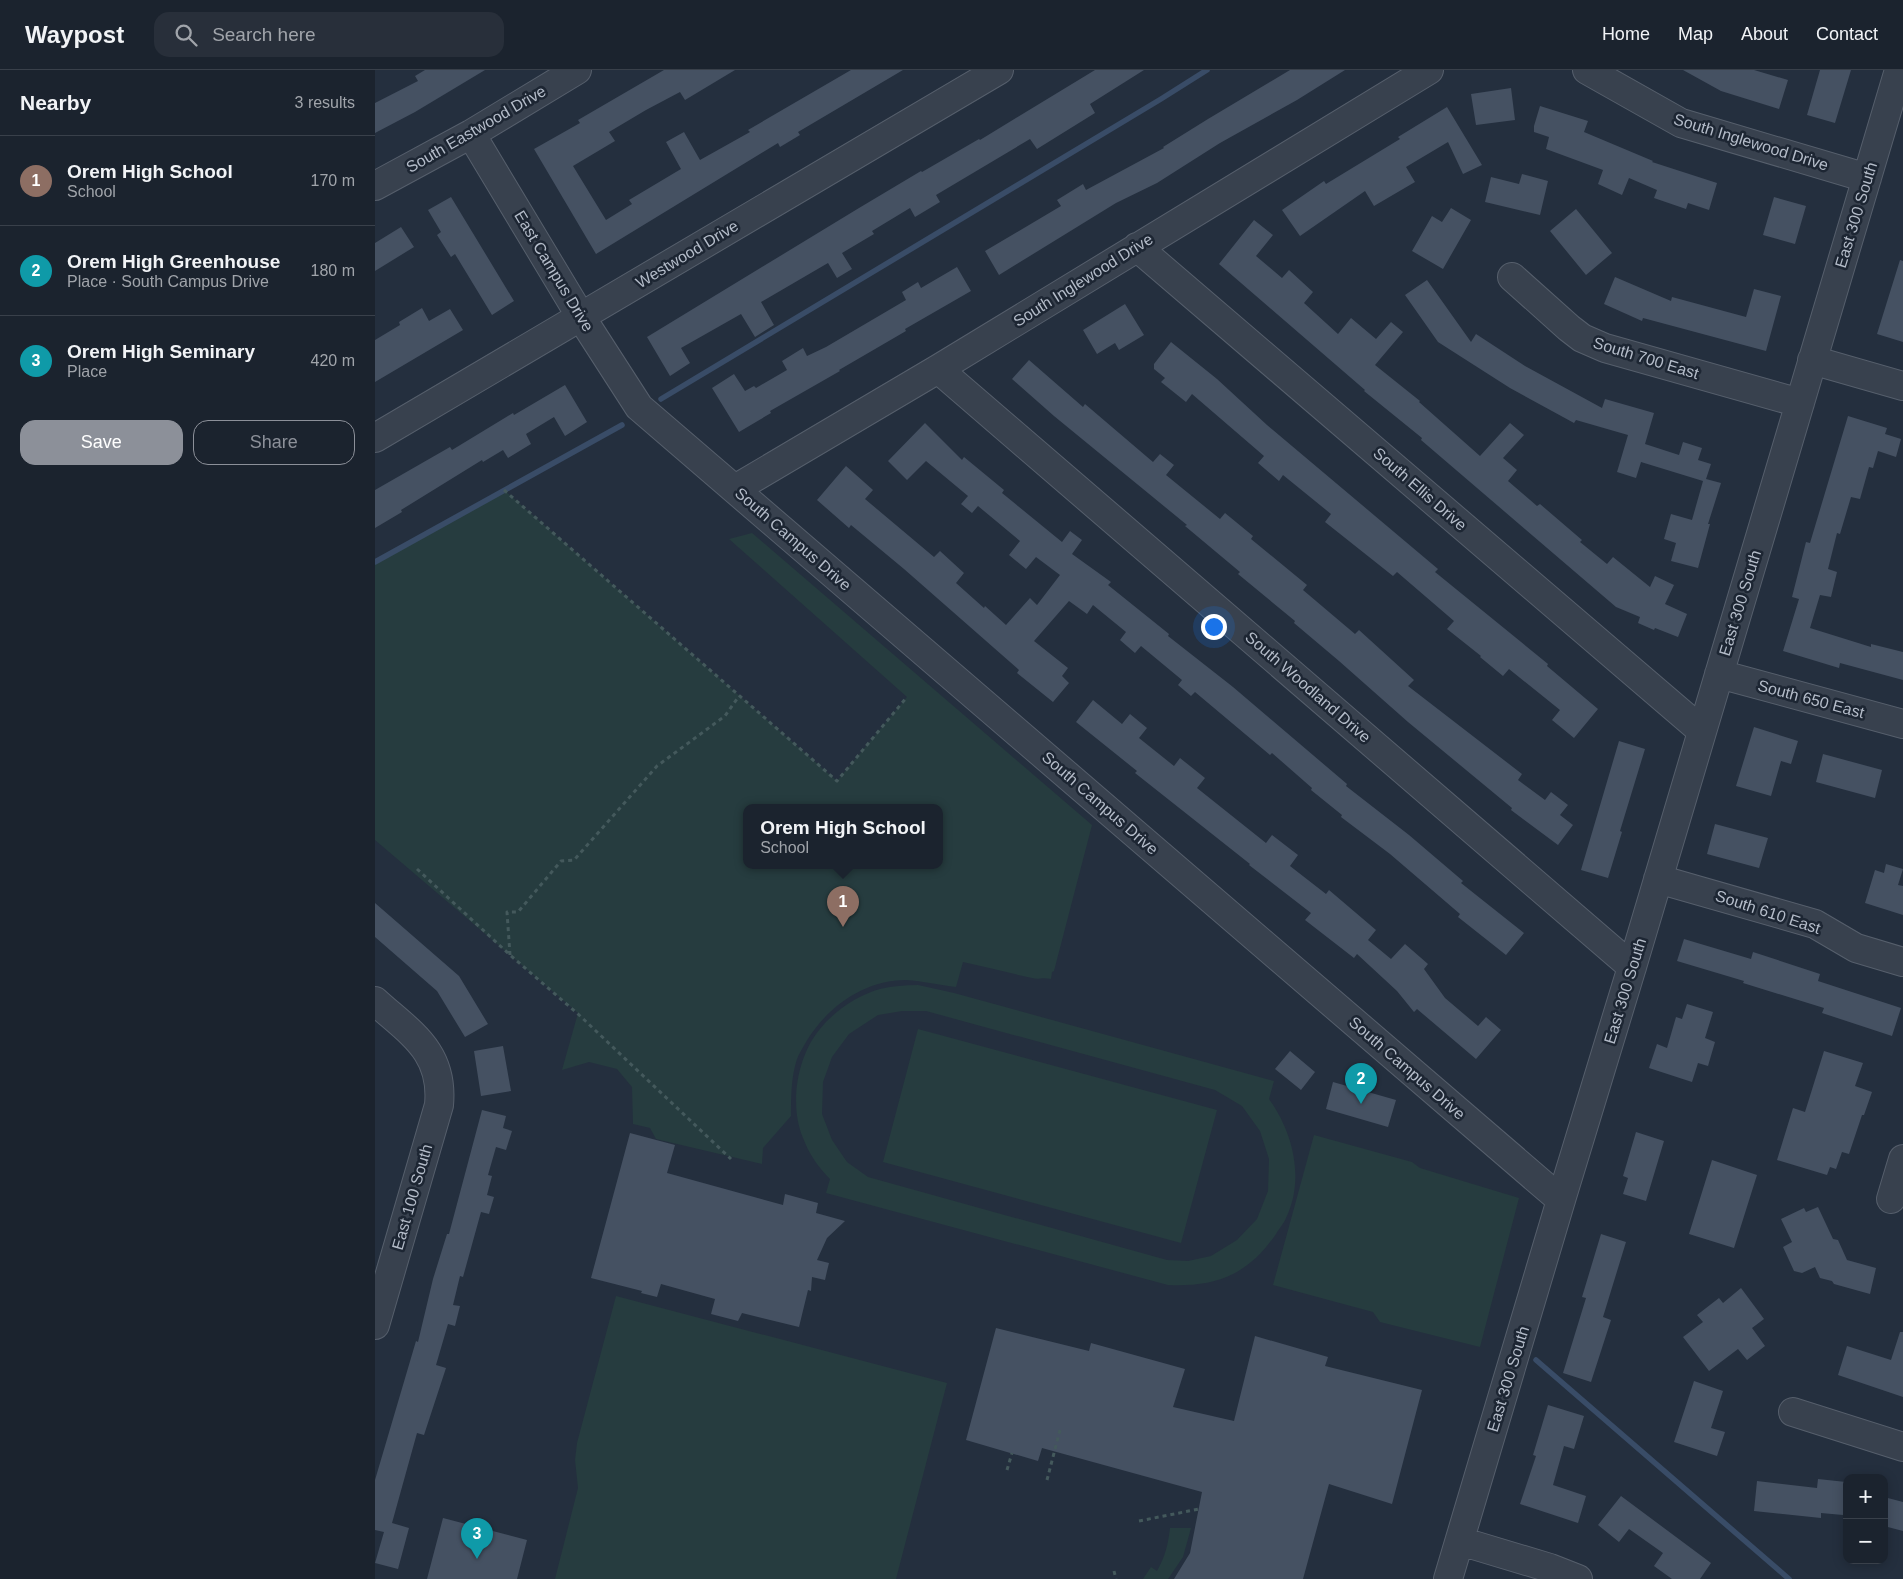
<!DOCTYPE html>
<html lang="en">
<head>
<meta charset="utf-8">
<style>
  :root { --surface:#1b232e; --page:#282f3a; --text:#f1f3f6; --muted:#a0a4aa; --line:#39404a; --accent:#8c9099 }
  body { margin:0; font-family:Helvetica,sans-serif; background:var(--page); color:var(--text) }
  .controls { position:absolute; right:15px; bottom:15px; display:grid; overflow:hidden; border-radius:10px; box-shadow:0 2px 12px #0003 }
  .controls button { width:45px; height:45px; display:grid; place-items:center; padding:0; border:0; border-bottom:1px solid var(--line); background:var(--surface); color:var(--text); font:25px sans-serif }
  .you { position:absolute; left:838px; top:556px; width:18px; height:18px; margin:-12px; border:4px solid #fff; border-radius:50%; background:#1a73e8; box-shadow:0 0 0 8px #1a73e833 }
  .badge { display:grid; place-items:center; width:32px; height:32px; border-radius:50%; background:var(--accent); color:#fff; font-size:16px; font-weight:700 }
  .pin { position:absolute; translate:-50% -41px; filter:drop-shadow(0 1px 2px #0008) }
  .pin::after { content:''; position:absolute; top:26px; width:18px; height:15px; background:inherit; clip-path:polygon(0 0,100% 0,50% 100%) }
  .popup { position:absolute; left:368px; top:734px; width:200px; height:65px; box-sizing:border-box; display:grid; place-content:center; border-radius:10px; background:var(--surface); filter:drop-shadow(0 1px 4px #0005); font-size:16px; white-space:nowrap; color:var(--muted) }
  .popup b { font-size:19px; color:var(--text) }
  .popup::after { content:''; position:absolute; left:50%; top:100%; margin-left:-10px; border:10px solid transparent; border-top-color:var(--surface) }
  .list { margin:0; padding:0; list-style:none }
  h2 { display:flex; justify-content:space-between; align-items:center; height:65px; margin:0; padding:0 20px; font-size:21px }
  h2 small { font-size:16px; font-weight:400; color:var(--muted) }
  .list li { display:grid; grid-template-columns:32px 1fr auto; gap:15px; align-items:center; box-sizing:border-box; height:90px; padding:0 20px; border-top:1px solid var(--line) }
  .list b { display:block; font-size:19px; white-space:nowrap }
  .list p { margin:0; font-size:16px; white-space:nowrap; color:var(--muted) }
  .list em { font-size:16px; font-style:normal; color:var(--muted) }
  .actions { display:flex; gap:10px; padding:15px 20px }
  .actions a { flex:1; padding:11px 0; border:1px solid var(--accent); border-radius:15px; text-align:center; font-size:18px; color:var(--accent) }
  .actions .main { background:var(--accent); color:#fff }
  .icon { flex:none; width:28px; height:28px; fill:none; stroke:currentColor; stroke-width:2; stroke-linecap:round; stroke-linejoin:round }
  .map { position:relative; flex:none; width:1528px; height:1509px; overflow:hidden }
  header { display:flex; align-items:center; gap:30px; box-sizing:border-box; height:70px; padding:0 25px; background:var(--surface); border-bottom:1px solid var(--line) }
  header strong { font-size:24px }
  nav { display:flex; gap:28px; margin-inline-start:auto; font-size:18px }
  .search { width:350px; height:45px; background:var(--page); display:flex; align-items:center; gap:12px; box-sizing:border-box; padding:0 18px; border-radius:15px; color:var(--muted); font-size:19px }
  main { display:flex }
  aside { flex:1; background:var(--surface) }
  .map>svg:first-child { display:block }
</style>
</head>
<body>
<header>
<strong>Waypost</strong>
<div class="search"><svg class="icon" aria-label="search" viewBox="0 0 24 24"><circle cx="10" cy="10" r="6"/><path d="M15 15l6 6"/></svg>Search here</div>
<nav><a>Home</a><a>Map</a><a>About</a><a>Contact</a></nav>
</header>
<main>
<aside>
<h2>Nearby<small>3 results</small></h2>
<ul class="list">
<li><span class="badge" style="background:#8d6e63">1</span><div><b>Orem High School</b><p>School</p></div><em>170 m</em></li>
<li><span class="badge" style="background:#0f9aa8">2</span><div><b>Orem High Greenhouse</b><p>Place · South Campus Drive</p></div><em>180 m</em></li>
<li><span class="badge" style="background:#0f9aa8">3</span><div><b>Orem High Seminary</b><p>Place</p></div><em>420 m</em></li>
</ul>
<div class="actions"><a class="main">Save</a><a>Share</a></div>
</aside>
<div class="map">
<svg width="1528" height="1509" viewBox="0 0 1528 1509">
  <rect width="100%" height="100%" fill="#242f3e"/>
  <path fill="#263c3f" fill-rule="evenodd" d="M 129,420 L 462,711 L 532,627 L 354,469 L 377,463 L 717,755 L 679,901 L 677,902 L 676,909 C 667,907 663,910 657,908 C 634,903 611,897 588,892 L 581,917 C 565,915 548,911 531,910 C 489,910 452,937 431,972 C 428,978 424,983 422,989 C 416,1007 416,1028 416,1046 L 388,1078 L 387,1094 L 281,1069 L 275,1058 L 258,1054 L 257,1017 L 242,999 L 214,992 L 187,1000 L 203,943 L 0,770 L 0,492 ZM 564,738 L 564,796 L 372,796 L 372,738 Z
    M 543,915 L 579,923 L 899,1011 L 894,1029 C 918,1062 930,1109 911,1148 C 909,1153 904,1159 901,1164 C 890,1180 877,1194 860,1203 C 839,1214 816,1216 793,1215 L 451,1123 L 455,1109 C 443,1097 434,1084 428,1068 C 414,1035 422,986 445,959 C 459,941 483,925 505,919 C 518,916 530,915 543,915 ZM 527,941 L 551,941 L 840,1020 L 867,1036 L 885,1061 L 894,1089 L 893,1121 L 882,1149 L 862,1170 L 836,1186 L 813,1191 L 792,1190 L 493,1107 L 472,1092 L 457,1070 L 447,1044 L 448,1012 L 457,987 L 474,964 L 503,945 Z
    M 543,959 L 842,1040 L 806,1173 L 508,1092 Z
    M 939,1065 L 1037,1092 L 1045,1098 L 1144,1128 L 1105,1277 L 1005,1252 L 998,1242 L 898,1215 Z
    M 241,1226 L 572,1313 L 521,1509 L 180,1509 L 203,1418 L 200,1390 L 202,1373 Z
    M 795,1458 L 816,1458 L 808,1487 L 793,1509 L 768,1509 L 776,1497 L 782,1501 C 790,1487 793,1475 795,1458 Z"/>
  <g fill="none" stroke-linecap="round" stroke-linejoin="round">
    <path stroke="#394c67" stroke-width="5.5" d="M 286,329 L 786,29 L 832,0
      M 0,492 L 247,355
      M 1161,1290 L 1414,1509"/>
  </g>
  <path fill="#455162" d="M 50,0 L 110,0 L 40,42 L 0,63 L 0,33 L 43,11 L 40,6 Z
    M 289,0 L 360,0 L 310,30 L 305,22 L 271,40 L 234,62 L 240,71 L 198,96 L 231,150 L 257,134 L 254,130 L 306,99 L 291,72 L 309,62 L 325,90 L 375,62 L 373,60 L 476,0 L 528,0 L 423,62 L 425,65 L 405,77 L 403,73 L 221,184 L 159,79 L 205,53 L 203,50 Z
    M 720,0 L 769,0 L 715,34 L 720,43 L 662,79 L 655,69 L 561,125 L 565,132 L 540,147 L 535,138 L 497,161 L 499,164 L 467,183 L 477,199 L 462,208 L 453,193 L 386,232 L 399,255 L 380,267 L 366,244 L 306,278 L 315,293 L 295,306 L 272,267 L 484,138 L 546,101 L 547,102 L 604,69 L 605,70 Z
    M 915,0 L 970,0 L 922,30 L 845,73 L 782,113 L 741,133 L 624,205 L 610,181 L 686,136 L 682,130 L 708,114 L 711,120 L 789,78 L 788,77 L 833,49 Z
    M 1308,0 L 1379,0 L 1413,10 L 1404,39 L 1346,21 Z
    M 1445,0 L 1476,0 L 1460,53 L 1432,45 Z
    M 1136,18 L 1140,50 L 1101,55 L 1096,24 Z
    M 1165,36 L 1213,51 L 1209,62 L 1278,91 L 1277,92 L 1342,113 L 1334,140 L 1313,133 L 1311,139 L 1279,128 L 1282,120 L 1254,108 L 1247,125 L 1223,114 L 1228,100 L 1171,79 L 1174,67 L 1159,62 L 1159,56 Z
    M 1072,37 L 1107,95 L 1088,104 L 1073,72 L 1031,97 L 1040,112 L 999,136 L 990,121 L 925,166 L 907,140 L 949,111 L 951,114 L 1025,69 L 1023,67 Z
    M 1147,104 L 1173,111 L 1165,145 L 1110,132 L 1116,107 L 1144,114 Z
    M 76,127 L 139,231 L 117,245 L 80,184 L 76,187 L 62,165 L 66,162 L 53,140 Z
    M 1399,127 L 1431,136 L 1420,174 L 1388,165 Z
    M 1076,138 L 1096,150 L 1068,199 L 1037,181 L 1057,146 L 1067,152 Z
    M 1201,139 L 1237,183 L 1211,205 L 1175,161 Z
    M 879,150 L 898,165 L 881,186 L 907,208 L 914,200 L 938,222 L 929,233 L 963,264 L 976,248 L 1001,269 L 1016,252 L 1028,262 L 1000,295 L 1045,331 L 1044,332 L 1105,386 L 1135,353 L 1149,365 L 1128,388 L 1142,400 L 1133,411 L 1162,436 L 1165,434 L 1207,470 L 1205,472 L 1232,494 L 1238,487 L 1275,517 L 1280,506 L 1299,515 L 1290,534 L 1312,544 L 1303,567 L 1280,558 L 1279,560 L 1263,553 L 1265,547 L 1241,537 L 1046,370 L 1047,368 L 989,321 L 990,320 L 844,194 Z
    M 26,157 L 39,177 L 0,201 L 0,173 Z
    M 1525,190 L 1528,191 L 1528,272 L 1502,264 Z
    M 582,197 L 596,221 L 530,259 L 531,261 L 464,300 L 465,301 L 395,341 L 396,343 L 364,362 L 337,318 L 359,304 L 370,321 L 379,316 L 381,318 L 412,300 L 407,291 L 428,278 L 432,286 L 451,277 L 531,230 L 527,222 L 543,212 L 546,218 Z
    M 1240,207 L 1296,231 L 1297,227 L 1371,247 L 1379,219 L 1406,226 L 1391,281 L 1268,248 L 1267,251 L 1229,234 Z
    M 1052,210 L 1096,272 L 1101,264 L 1150,296 L 1227,338 L 1230,329 L 1279,343 L 1270,374 L 1304,385 L 1308,372 L 1327,378 L 1323,390 L 1336,394 L 1331,409 L 1346,413 L 1333,454 L 1335,454 L 1323,498 L 1296,491 L 1301,473 L 1289,469 L 1296,444 L 1317,450 L 1328,411 L 1266,392 L 1261,408 L 1242,402 L 1253,365 L 1201,350 L 1199,353 L 1135,318 L 1063,272 L 1030,225 Z
    M 750,234 L 769,265 L 744,280 L 740,273 L 722,284 L 708,260 Z
    M 47,238 L 54,251 L 75,239 L 88,260 L 0,312 L 0,270 L 25,255 L 24,252 Z
    M 796,272 L 842,309 L 892,355 L 1063,499 L 1060,502 L 1173,594 L 1172,596 L 1223,639 L 1199,668 L 1177,650 L 1185,640 L 1134,599 L 1128,606 L 1105,587 L 1106,586 L 1072,559 L 1079,551 L 1022,502 L 1018,506 L 950,452 L 956,444 L 908,405 L 904,411 L 883,393 L 889,386 L 817,324 L 811,332 L 786,312 L 790,308 L 779,299 L 779,294 Z
    M 654,290 L 708,337 L 710,334 L 778,392 L 785,384 L 799,395 L 791,405 L 845,449 L 850,443 L 878,466 L 876,469 L 932,515 L 928,520 L 980,564 L 984,560 L 1039,610 L 1033,616 L 1147,704 L 1143,710 L 1170,730 L 1176,722 L 1193,735 L 1185,745 L 1198,755 L 1183,775 L 1136,740 L 1137,738 L 1033,652 L 964,591 L 919,553 L 920,551 L 863,504 L 865,502 L 810,456 L 812,455 L 679,346 L 637,309 Z
    M 190,315 L 212,352 L 190,366 L 179,347 L 151,364 L 156,374 L 133,388 L 128,380 L 108,392 L 107,390 L 26,440 L 27,442 L 0,458 L 0,420 L 75,377 L 77,380 L 138,343 L 139,345 Z
    M 1473,346 L 1512,358 L 1510,364 L 1526,369 L 1521,387 L 1503,381 L 1498,398 L 1494,397 L 1485,429 L 1476,427 L 1465,464 L 1462,463 L 1453,499 L 1462,502 L 1456,527 L 1445,525 L 1435,558 L 1496,577 L 1496,574 L 1528,582 L 1528,610 L 1465,593 L 1464,598 L 1408,581 L 1424,529 L 1417,527 L 1431,472 L 1435,473 Z
    M 550,353 L 587,390 L 589,387 L 629,420 L 627,423 L 687,472 L 695,461 L 707,470 L 697,484 L 736,512 L 733,515 L 794,564 L 793,566 L 858,617 L 972,714 L 971,716 L 1034,765 L 1088,811 L 1086,813 L 1149,863 L 1131,885 L 1083,847 L 1085,844 L 1015,784 L 966,747 L 967,745 L 936,720 L 937,718 L 897,683 L 895,685 L 820,622 L 816,626 L 803,615 L 807,610 L 766,576 L 760,583 L 745,570 L 751,562 L 718,535 L 712,544 L 694,531 L 659,571 L 693,598 L 687,606 L 694,613 L 678,632 L 642,603 L 644,600 L 529,499 L 476,455 L 474,458 L 442,430 L 471,396 L 498,420 L 490,429 L 559,487 L 565,481 L 589,503 L 581,513 L 609,538 L 610,536 L 631,555 L 655,528 L 662,535 L 685,505 L 661,487 L 651,499 L 634,485 L 645,471 L 603,436 L 597,443 L 586,434 L 593,426 L 551,391 L 532,410 L 513,391 Z
    M 718,630 L 747,654 L 755,644 L 772,658 L 764,668 L 799,696 L 805,688 L 830,708 L 822,718 L 891,773 L 897,765 L 923,785 L 915,796 L 951,824 L 954,820 L 1001,860 L 993,870 L 1016,889 L 1030,874 L 1053,894 L 1049,899 L 1070,928 L 1103,956 L 1111,947 L 1126,960 L 1101,989 L 1042,939 L 1039,942 L 1022,921 L 982,884 L 979,888 L 930,850 L 936,843 L 874,795 L 875,794 L 760,703 L 762,701 L 701,652 Z
    M 1379,657 L 1423,671 L 1416,694 L 1406,691 L 1396,726 L 1361,716 Z
    M 1244,671 L 1270,679 L 1245,761 L 1247,762 L 1233,808 L 1206,800 Z
    M 1448,684 L 1507,700 L 1500,728 L 1441,712 Z
    M 1340,754 L 1393,768 L 1384,798 L 1332,784 Z
    M 1511,794 L 1528,799 L 1523,815 L 1528,816 L 1528,845 L 1490,833 L 1500,800 L 1509,803 Z
    M 0,833 L 84,906 L 113,954 L 90,967 L 62,921 L 0,867 Z
    M 1309,869 L 1376,889 L 1378,882 L 1445,904 L 1443,911 L 1526,938 L 1517,966 L 1447,943 L 1449,938 L 1368,913 L 1369,911 L 1302,891 Z
    M 1312,934 L 1338,942 L 1330,968 L 1340,972 L 1333,996 L 1323,993 L 1317,1012 L 1274,998 L 1282,974 L 1292,978 L 1301,947 L 1307,949 Z
    M 128,976 L 136,1021 L 106,1026 L 99,981 Z
    M 915,981 L 940,1002 L 926,1020 L 900,999 Z
    M 1449,981 L 1488,993 L 1480,1016 L 1497,1022 L 1489,1045 L 1487,1045 L 1474,1084 L 1467,1082 L 1461,1099 L 1455,1097 L 1452,1105 L 1402,1090 L 1418,1038 L 1430,1042 Z
    M 958,1012 L 1021,1030 L 1013,1057 L 951,1039 Z
    M 107,1040 L 131,1046 L 128,1058 L 137,1061 L 131,1080 L 121,1077 L 113,1105 L 117,1106 L 112,1125 L 119,1127 L 114,1144 L 106,1142 L 88,1207 L 85,1206 L 78,1235 L 85,1236 L 80,1256 L 73,1254 L 61,1295 L 71,1298 L 49,1365 L 42,1363 L 17,1453 L 34,1458 L 23,1499 L 0,1493 L 9,1462 L 0,1460 L 0,1410 L 41,1271 L 43,1272 L 58,1209 L 72,1164 L 74,1164 Z
    M 1261,1062 L 1289,1071 L 1271,1131 L 1248,1124 L 1253,1108 L 1248,1106 Z
    M 255,1063 L 300,1075 L 292,1103 L 408,1135 L 410,1124 L 443,1133 L 441,1143 L 470,1151 L 452,1168 L 442,1190 L 454,1193 L 452,1201 L 450,1210 L 437,1207 L 436,1221 L 433,1220 L 424,1257 L 367,1243 L 363,1251 L 336,1244 L 340,1229 L 286,1214 L 282,1227 L 266,1223 L 267,1221 L 216,1208 Z
    M 1337,1090 L 1382,1105 L 1359,1178 L 1314,1164 Z
    M 1443,1137 L 1458,1169 L 1463,1170 L 1472,1190 L 1501,1198 L 1495,1224 L 1459,1214 L 1457,1211 L 1445,1208 L 1440,1197 L 1427,1203 L 1419,1201 L 1408,1177 L 1417,1172 L 1406,1149 L 1429,1138 L 1431,1142 Z
    M 1226,1164 L 1251,1172 L 1228,1247 L 1236,1250 L 1216,1312 L 1188,1303 L 1211,1228 L 1207,1227 Z
    M 1366,1218 L 1389,1249 L 1377,1258 L 1390,1276 L 1372,1290 L 1363,1279 L 1334,1301 L 1308,1267 L 1328,1252 L 1322,1245 L 1344,1228 L 1348,1233 Z
    M 621,1258 L 714,1281 L 716,1273 L 810,1299 L 798,1337 L 859,1351 L 880,1266 L 953,1287 L 950,1296 L 1047,1320 L 1017,1434 L 954,1414 L 928,1509 L 799,1509 L 815,1483 L 827,1422 L 667,1378 L 663,1391 L 591,1370 Z
    M 1525,1262 L 1528,1262 L 1528,1327 L 1463,1305 L 1472,1276 L 1516,1290 Z
    M 1319,1311 L 1348,1321 L 1336,1358 L 1350,1362 L 1342,1386 L 1299,1372 Z
    M 1173,1335 L 1209,1346 L 1199,1379 L 1189,1376 L 1178,1415 L 1211,1426 L 1203,1453 L 1145,1434 L 1161,1386 L 1158,1385 Z
    M 1443,1409 L 1471,1412 L 1468,1445 L 1446,1443 L 1446,1448 L 1379,1441 L 1382,1411 L 1442,1418 Z
    M 1246,1426 L 1336,1493 L 1325,1509 L 1297,1509 L 1279,1496 L 1288,1483 L 1254,1459 L 1244,1472 L 1223,1455 Z
    M 1509,1427 L 1528,1432 L 1528,1461 L 1509,1456 Z
    M 68,1448 L 152,1470 L 142,1509 L 52,1509 Z"/>
  <g fill="none" stroke-linecap="round" stroke-linejoin="round">
    <g stroke="#565f6c" stroke-width="30">
      <path id="minor" d="M 1212,0 L 1306,53 L 1492,108
        M 96,64 L 206,247 L 264,337 L 1186,1130
        M 0,116 L 96,64 L 202,0
        M 762,177 L 1327,661
        M 1137,207 L 1194,258 L 1207,268 L 1230,278 L 1425,333
        M 1437,290 L 1528,316
        M 563,299 L 1257,897
        M 0,368 L 624,0
        M 360,419 L 563,299 L 1054,0
        M 1344,604 L 1528,654
        M 1283,809 L 1440,854 L 1481,878 L 1528,892
        M 0,931 C 35,963 69,981 64,1035 L 0,1255
        M 1516,1129 L 1528,1089
        M 1418,1342 L 1528,1377
        M 1085,1471 L 1175,1498 L 1203,1509
        M 1073,1509 L 1186,1130 L 1257,897 L 1524,0"/>
    </g>
    <path stroke="#44595c" stroke-width="3" stroke-dasharray="4 4" stroke-linecap="butt" d="M 129,420 L 462,711 L 532,627
      M 42,799 L 135,885 L 203,944 L 356,1089
      M 135,885 L 132,842 L 143,842 L 186,791 L 199,790 L 282,696 L 350,646 L 364,626
      M 632,1400 L 637,1383
      M 672,1410 L 685,1360
      M 764,1451 L 824,1439
      M 739,1501 L 741,1509"/>
    <use href="#minor" stroke="#38414e" stroke-width="28"/>
  </g>
  <g text-anchor="middle" dominant-baseline="central" stroke-width="5" stroke-linejoin="round" paint-order="stroke">
    <g font-size="16" fill="#b4bcc9" stroke="#1d2633">
      <text transform="translate(101 59) rotate(-30)">South Eastwood Drive</text>
      <text transform="translate(1376 72) rotate(17)">South Inglewood Drive</text>
      <text transform="translate(1481 145) rotate(-73)">East 300 South</text>
      <text transform="translate(312 184) rotate(-31)">Westwood Drive</text>
      <text transform="translate(179 201) rotate(59)">East Campus Drive</text>
      <text transform="translate(708 210) rotate(-32)">South Inglewood Drive</text>
      <text transform="translate(1271 288) rotate(17)">South 700 East</text>
      <text transform="translate(1045 419) rotate(41)">South Ellis Drive</text>
      <text transform="translate(418 469) rotate(41)">South Campus Drive</text>
      <text transform="translate(1365 533) rotate(-73)">East 300 South</text>
      <text transform="translate(933 617) rotate(41)">South Woodland Drive</text>
      <text transform="translate(1436 629) rotate(15)">South 650 East</text>
      <text transform="translate(725 733) rotate(41)">South Campus Drive</text>
      <text transform="translate(1393 842) rotate(18)">South 610 East</text>
      <text transform="translate(1250 921) rotate(-73)">East 300 South</text>
      <text transform="translate(1032 998) rotate(41)">South Campus Drive</text>
      <text transform="translate(37 1127) rotate(-74)">East 100 South</text>
      <text transform="translate(1133 1309) rotate(-73)">East 300 South</text>
    </g>
  </g>
</svg>
<div class="controls">
<button>+</button>
<button>−</button>
</div>
<div class="you"></div>
<div class="pin badge" style="left:468px;top:857px;background:#8d6e63">1</div>
<div class="popup"><b>Orem High School</b>School</div>
<div class="pin badge" style="left:986px;top:1034px;background:#0f9aa8">2</div>
<div class="pin badge" style="left:102px;top:1489px;background:#0f9aa8">3</div>
</div>
</main>
</body>
</html>
